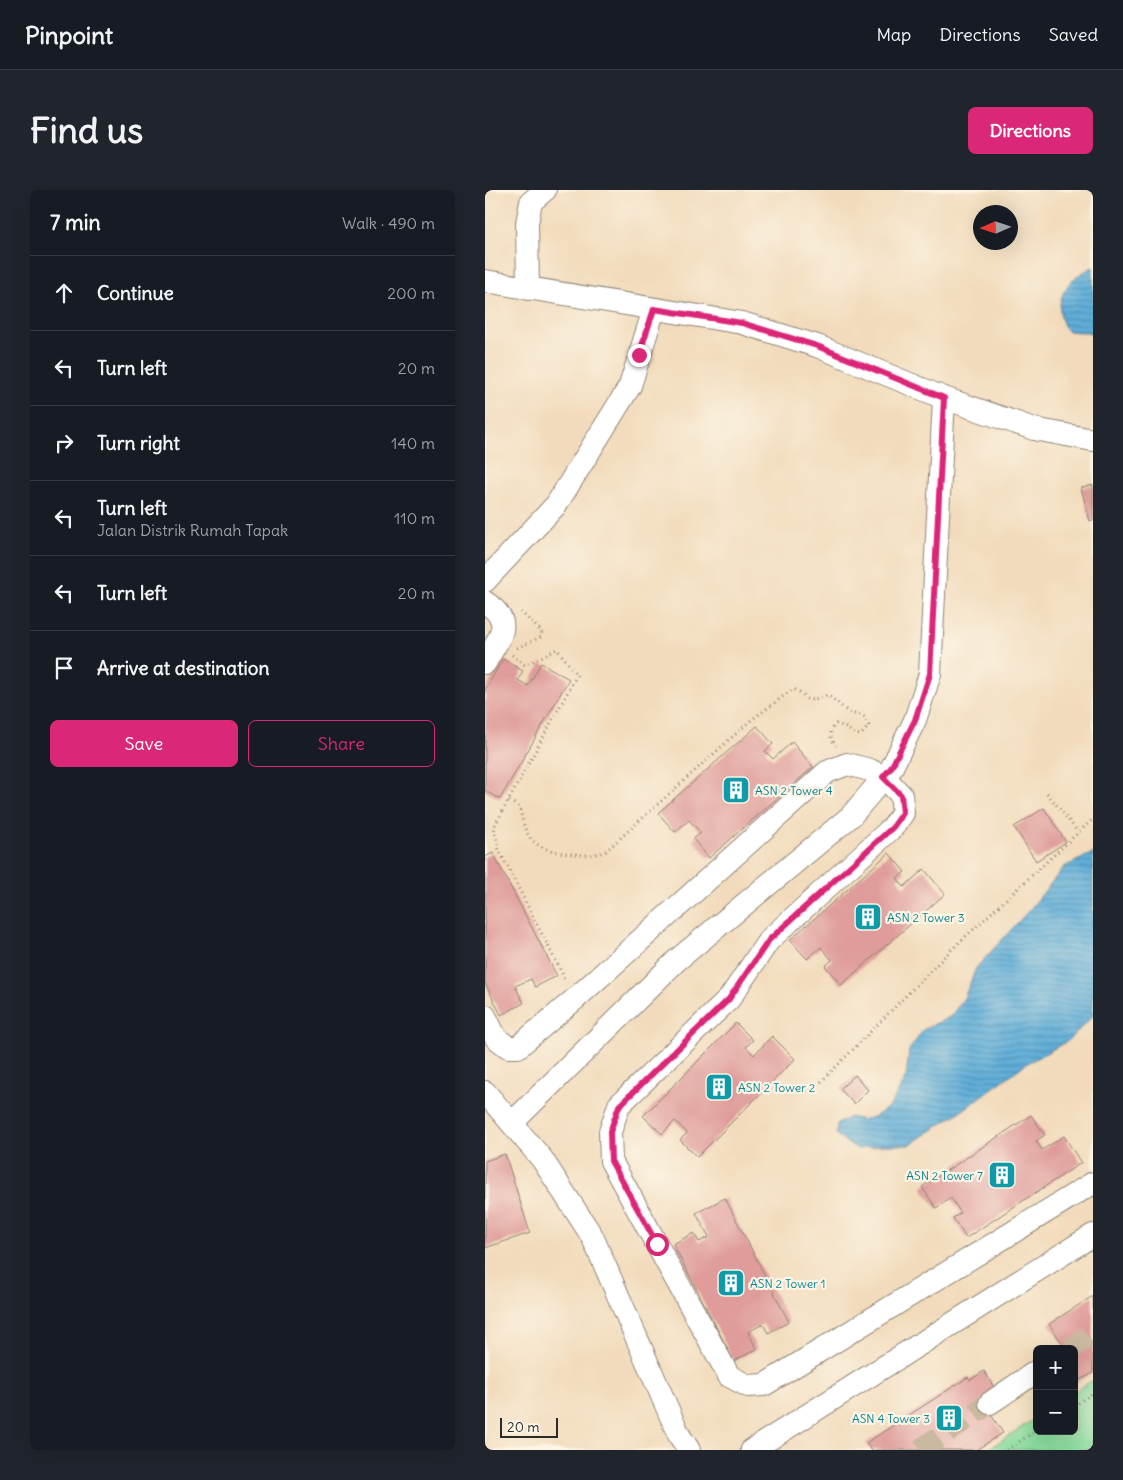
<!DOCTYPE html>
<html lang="en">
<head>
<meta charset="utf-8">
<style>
  :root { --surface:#171b24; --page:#20242c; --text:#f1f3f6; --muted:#9ea1a6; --line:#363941; --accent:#db2777 }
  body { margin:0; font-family:Delius,sans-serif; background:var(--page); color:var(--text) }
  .controls { position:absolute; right:15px; bottom:15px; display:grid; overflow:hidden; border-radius:8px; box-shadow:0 5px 20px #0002 }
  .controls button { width:45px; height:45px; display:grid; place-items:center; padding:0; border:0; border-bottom:1px solid var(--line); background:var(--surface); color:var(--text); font:25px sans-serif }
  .compass { position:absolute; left:488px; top:15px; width:45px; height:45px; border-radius:50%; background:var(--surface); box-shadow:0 5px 20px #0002; rotate:267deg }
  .scale { position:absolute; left:15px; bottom:12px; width:58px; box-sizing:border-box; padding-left:5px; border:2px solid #2b2b2b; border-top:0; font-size:14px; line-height:18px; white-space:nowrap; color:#2b2b2b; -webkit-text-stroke:4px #fcf5e5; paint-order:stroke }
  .stop { position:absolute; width:15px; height:15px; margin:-11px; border:4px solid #db2777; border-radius:50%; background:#fff }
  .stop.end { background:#db2777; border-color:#fff; box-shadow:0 1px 5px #0008 }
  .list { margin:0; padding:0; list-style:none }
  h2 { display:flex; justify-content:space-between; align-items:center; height:65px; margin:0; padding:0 20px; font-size:21px }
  h2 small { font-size:16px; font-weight:400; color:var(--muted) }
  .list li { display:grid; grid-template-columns:32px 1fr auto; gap:15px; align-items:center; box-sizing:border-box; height:75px; padding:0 20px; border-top:1px solid var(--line) }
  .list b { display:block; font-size:19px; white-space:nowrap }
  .list p { margin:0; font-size:16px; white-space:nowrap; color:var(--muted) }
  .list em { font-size:16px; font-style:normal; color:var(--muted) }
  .actions { display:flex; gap:10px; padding:15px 20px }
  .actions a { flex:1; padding:11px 0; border:1px solid var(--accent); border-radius:8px; text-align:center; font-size:18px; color:var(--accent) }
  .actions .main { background:var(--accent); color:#fff }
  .icon { flex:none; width:28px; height:28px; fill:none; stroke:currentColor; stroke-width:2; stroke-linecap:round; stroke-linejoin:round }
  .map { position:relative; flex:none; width:608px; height:1260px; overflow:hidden; border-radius:8px }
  header { display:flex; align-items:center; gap:30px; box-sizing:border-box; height:70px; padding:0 25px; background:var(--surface); border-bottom:1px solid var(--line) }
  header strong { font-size:24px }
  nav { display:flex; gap:28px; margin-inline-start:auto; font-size:18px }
  .intro { display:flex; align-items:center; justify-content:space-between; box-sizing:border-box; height:120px; padding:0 30px }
  h1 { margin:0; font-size:35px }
  .button { padding:12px 22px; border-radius:8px; background:var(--accent); color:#fff; font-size:18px; font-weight:700 }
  main { display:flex; gap:30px; padding:0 30px }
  aside { flex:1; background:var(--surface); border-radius:8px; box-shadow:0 5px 20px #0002 }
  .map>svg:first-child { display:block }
</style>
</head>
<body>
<header>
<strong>Pinpoint</strong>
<nav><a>Map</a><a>Directions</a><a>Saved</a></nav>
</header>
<div class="intro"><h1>Find us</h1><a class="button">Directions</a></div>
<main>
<aside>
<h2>7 min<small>Walk · 490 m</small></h2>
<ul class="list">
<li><svg class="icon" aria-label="ahead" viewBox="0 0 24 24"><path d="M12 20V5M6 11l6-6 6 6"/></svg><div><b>Continue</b></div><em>200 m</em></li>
<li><svg class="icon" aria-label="left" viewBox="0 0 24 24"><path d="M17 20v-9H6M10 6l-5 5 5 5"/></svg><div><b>Turn left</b></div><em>20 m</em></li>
<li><svg class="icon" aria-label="right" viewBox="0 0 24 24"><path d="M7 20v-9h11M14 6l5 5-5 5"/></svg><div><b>Turn right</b></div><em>140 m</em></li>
<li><svg class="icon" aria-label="left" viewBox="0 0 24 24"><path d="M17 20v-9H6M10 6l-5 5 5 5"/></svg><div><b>Turn left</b><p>Jalan Distrik Rumah Tapak</p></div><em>110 m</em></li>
<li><svg class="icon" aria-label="left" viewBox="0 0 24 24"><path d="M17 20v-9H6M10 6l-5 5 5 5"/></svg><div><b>Turn left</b></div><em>20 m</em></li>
<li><svg class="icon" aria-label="arrive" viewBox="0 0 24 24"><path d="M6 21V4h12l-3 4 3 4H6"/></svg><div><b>Arrive at destination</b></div></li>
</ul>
<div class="actions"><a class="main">Save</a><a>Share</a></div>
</aside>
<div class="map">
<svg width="608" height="1260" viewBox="0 0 608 1260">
  <defs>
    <pattern id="water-rules" width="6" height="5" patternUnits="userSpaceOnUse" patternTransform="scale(1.25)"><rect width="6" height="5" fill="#5faed9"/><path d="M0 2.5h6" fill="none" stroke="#4f8eb0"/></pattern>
  </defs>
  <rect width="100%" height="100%" fill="#fcf5e5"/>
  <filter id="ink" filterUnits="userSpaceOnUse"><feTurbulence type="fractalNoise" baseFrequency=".02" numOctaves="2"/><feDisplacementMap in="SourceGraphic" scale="10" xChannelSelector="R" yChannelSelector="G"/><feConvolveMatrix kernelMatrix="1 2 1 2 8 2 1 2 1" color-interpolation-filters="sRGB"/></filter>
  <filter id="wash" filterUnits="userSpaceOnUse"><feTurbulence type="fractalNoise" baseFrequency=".0096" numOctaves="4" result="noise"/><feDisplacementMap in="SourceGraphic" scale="20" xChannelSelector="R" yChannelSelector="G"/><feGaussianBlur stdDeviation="1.12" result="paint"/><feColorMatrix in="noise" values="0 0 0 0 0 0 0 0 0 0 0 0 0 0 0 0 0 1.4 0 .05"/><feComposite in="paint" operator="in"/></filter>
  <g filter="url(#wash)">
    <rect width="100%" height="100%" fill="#f2dbbc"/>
    <path fill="#87da9b" stroke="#598263" d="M 608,1190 L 608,1260 L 502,1260 L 552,1227 L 552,1241 L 589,1241 L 589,1202 Z"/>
    <path fill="url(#water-rules)" stroke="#456c82" d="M 608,77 L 608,143 L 582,141 C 565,114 580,89 608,77 Z
      M 608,663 L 608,826 L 583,851 L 539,875 L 481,918 L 424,955 L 397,955 L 373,959 L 359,951 L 351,944 L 352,934 L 365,927 L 378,930 L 391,926 L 405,916 L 421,887 L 424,860 L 439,839 L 465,827 L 479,808 L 491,778 L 546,718 L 579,677 Z"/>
    <g id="blocks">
      <path fill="#df9c9a" d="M 608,295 L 608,330 L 605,331 L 596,298 Z
        M 18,469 L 38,481 L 33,490 L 43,496 L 56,473 L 84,489 L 15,609 L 0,601 L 0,500 Z
        M 272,536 L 288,554 L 280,561 L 288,569 L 307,552 L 328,577 L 224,668 L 208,649 L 216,643 L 204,630 L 190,642 L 173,623 Z
        M 559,618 L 581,652 L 551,671 L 529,637 Z
        M 8,663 L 72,786 L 50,797 L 46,789 L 30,796 L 39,813 L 16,825 L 0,793 L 0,667 Z
        M 404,663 L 420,682 L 412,688 L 419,697 L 439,679 L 460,704 L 356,795 L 340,776 L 347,770 L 336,757 L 322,769 L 305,750 Z
        M 251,833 L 268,850 L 261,857 L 269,865 L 287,846 L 310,869 L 212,967 L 195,950 L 202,943 L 190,931 L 177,944 L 158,926 Z
        M 370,885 L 383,900 L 369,914 L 355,899 Z
        M 546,925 L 560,945 L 551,951 L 557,960 L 579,946 L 596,973 L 481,1048 L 468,1028 L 476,1023 L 466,1008 L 451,1018 L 437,997 Z
        M 20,964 L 45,1043 L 0,1058 L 0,971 Z
        M 240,1008 L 304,1132 L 283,1143 L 278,1134 L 263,1142 L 272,1159 L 249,1171 L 188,1054 L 209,1043 L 214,1052 L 224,1047 L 211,1023 Z
        M 608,1106 L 608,1183 L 589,1193 L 589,1159 L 581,1159 L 564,1134 Z
        M 499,1181 L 513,1204 L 499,1214 L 518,1243 L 491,1260 L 386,1260 L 381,1253 L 483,1187 L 485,1190 Z"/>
    </g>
  </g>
  <g filter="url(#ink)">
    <use href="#blocks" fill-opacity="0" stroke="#8e8374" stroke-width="1"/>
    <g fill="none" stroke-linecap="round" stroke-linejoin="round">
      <path stroke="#cab89f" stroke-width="22" stroke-dasharray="22 11" stroke-linecap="butt" d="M 585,1159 L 608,1144
        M 435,1260 L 505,1213"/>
      <g stroke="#8e8374" stroke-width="24">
        <path id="minor" d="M 0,91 L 257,133 L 332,156 L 459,208 L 549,239 L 608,250
          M 43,99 L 42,33 L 46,12 L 60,0
          M 0,391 L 71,315 L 145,196 L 169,119
          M 0,412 C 31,433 14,447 0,473
          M 0,826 L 11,848 L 23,857 L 33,857 L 90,809 L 342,582 L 362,574 L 385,580 L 399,587 L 416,605 L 418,623 L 408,637 L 284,750 L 244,809 L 134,915 L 125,942 L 126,971 L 244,1186 L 263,1196 L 279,1195 L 608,993
          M 0,902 L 57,969 L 107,1046 L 194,1245 L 204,1260
          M 28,932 L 191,771 L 366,626 L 406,579 L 430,530 L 445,484 L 459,208
          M 505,1213 L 552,1181
          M 267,1260 L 608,1045"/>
      </g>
      <path stroke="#8e8374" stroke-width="3" stroke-dasharray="1 4" stroke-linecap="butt" d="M 32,458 L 56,447 L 57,442 L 36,422
        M 27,465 L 40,475 L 72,459 L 92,485 L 9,637 L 14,660 L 81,791
        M 562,603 L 593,642
        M 24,611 L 35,617 C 40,653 52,660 87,664 C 100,665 109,666 121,661 L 265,531 L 308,499 C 328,506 313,516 342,505 C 350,510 355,515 362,521 C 372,528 378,519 384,536 L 376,545 C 366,544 361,535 351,534 C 343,543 345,547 351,556
        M 336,892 L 466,760 L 608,629
        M 589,1216 L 608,1203
        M 522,1260 L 552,1240
        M 606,1260 L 608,1259"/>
      <use href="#minor" stroke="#fff" stroke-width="22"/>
    </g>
  </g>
  <g fill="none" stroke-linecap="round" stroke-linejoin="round" filter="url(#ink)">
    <path stroke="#db2777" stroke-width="6" d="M 154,165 L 169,119 L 257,133 L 332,156 L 459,208 L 445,484 L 430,530 L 406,578 L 398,587 L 416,605 L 418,623 L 408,637 L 284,750 L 244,809 L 134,916 L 125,942 L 126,971 L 172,1054"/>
  </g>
  <defs>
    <g id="building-square" transform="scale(1.4375)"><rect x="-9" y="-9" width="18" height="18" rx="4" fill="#0f9aa8" stroke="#fcf5e5"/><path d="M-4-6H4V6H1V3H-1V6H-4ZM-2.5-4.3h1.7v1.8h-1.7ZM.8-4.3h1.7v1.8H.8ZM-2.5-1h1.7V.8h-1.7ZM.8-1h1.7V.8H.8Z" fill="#fff"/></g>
  </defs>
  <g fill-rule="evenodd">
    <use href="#building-square" x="251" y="600"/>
    <use href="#building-square" x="383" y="727"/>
    <use href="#building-square" x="234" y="897"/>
    <use href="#building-square" x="517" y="985"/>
    <use href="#building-square" x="246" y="1093"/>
    <use href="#building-square" x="464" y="1228"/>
  </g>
  <g text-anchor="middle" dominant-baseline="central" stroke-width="4.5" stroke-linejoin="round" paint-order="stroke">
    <g font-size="12" fill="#0d838f" stroke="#fcf5e5" text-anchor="start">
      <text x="270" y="600">ASN 2 Tower 4</text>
      <text x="402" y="727">ASN 2 Tower 3</text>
      <text x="253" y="897">ASN 2 Tower 2</text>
      <text x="498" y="985" text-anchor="end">ASN 2 Tower 7</text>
      <text x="265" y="1093">ASN 2 Tower 1</text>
      <text x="445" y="1228" text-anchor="end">ASN 4 Tower 3</text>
    </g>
  </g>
</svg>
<div class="controls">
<button>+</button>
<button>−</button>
</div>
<svg class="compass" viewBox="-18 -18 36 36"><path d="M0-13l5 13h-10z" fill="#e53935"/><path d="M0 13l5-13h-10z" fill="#9ea1a6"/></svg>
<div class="scale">20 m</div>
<div class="stop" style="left:172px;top:1054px"></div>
<div class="stop end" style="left:154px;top:165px"></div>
</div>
</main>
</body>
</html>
